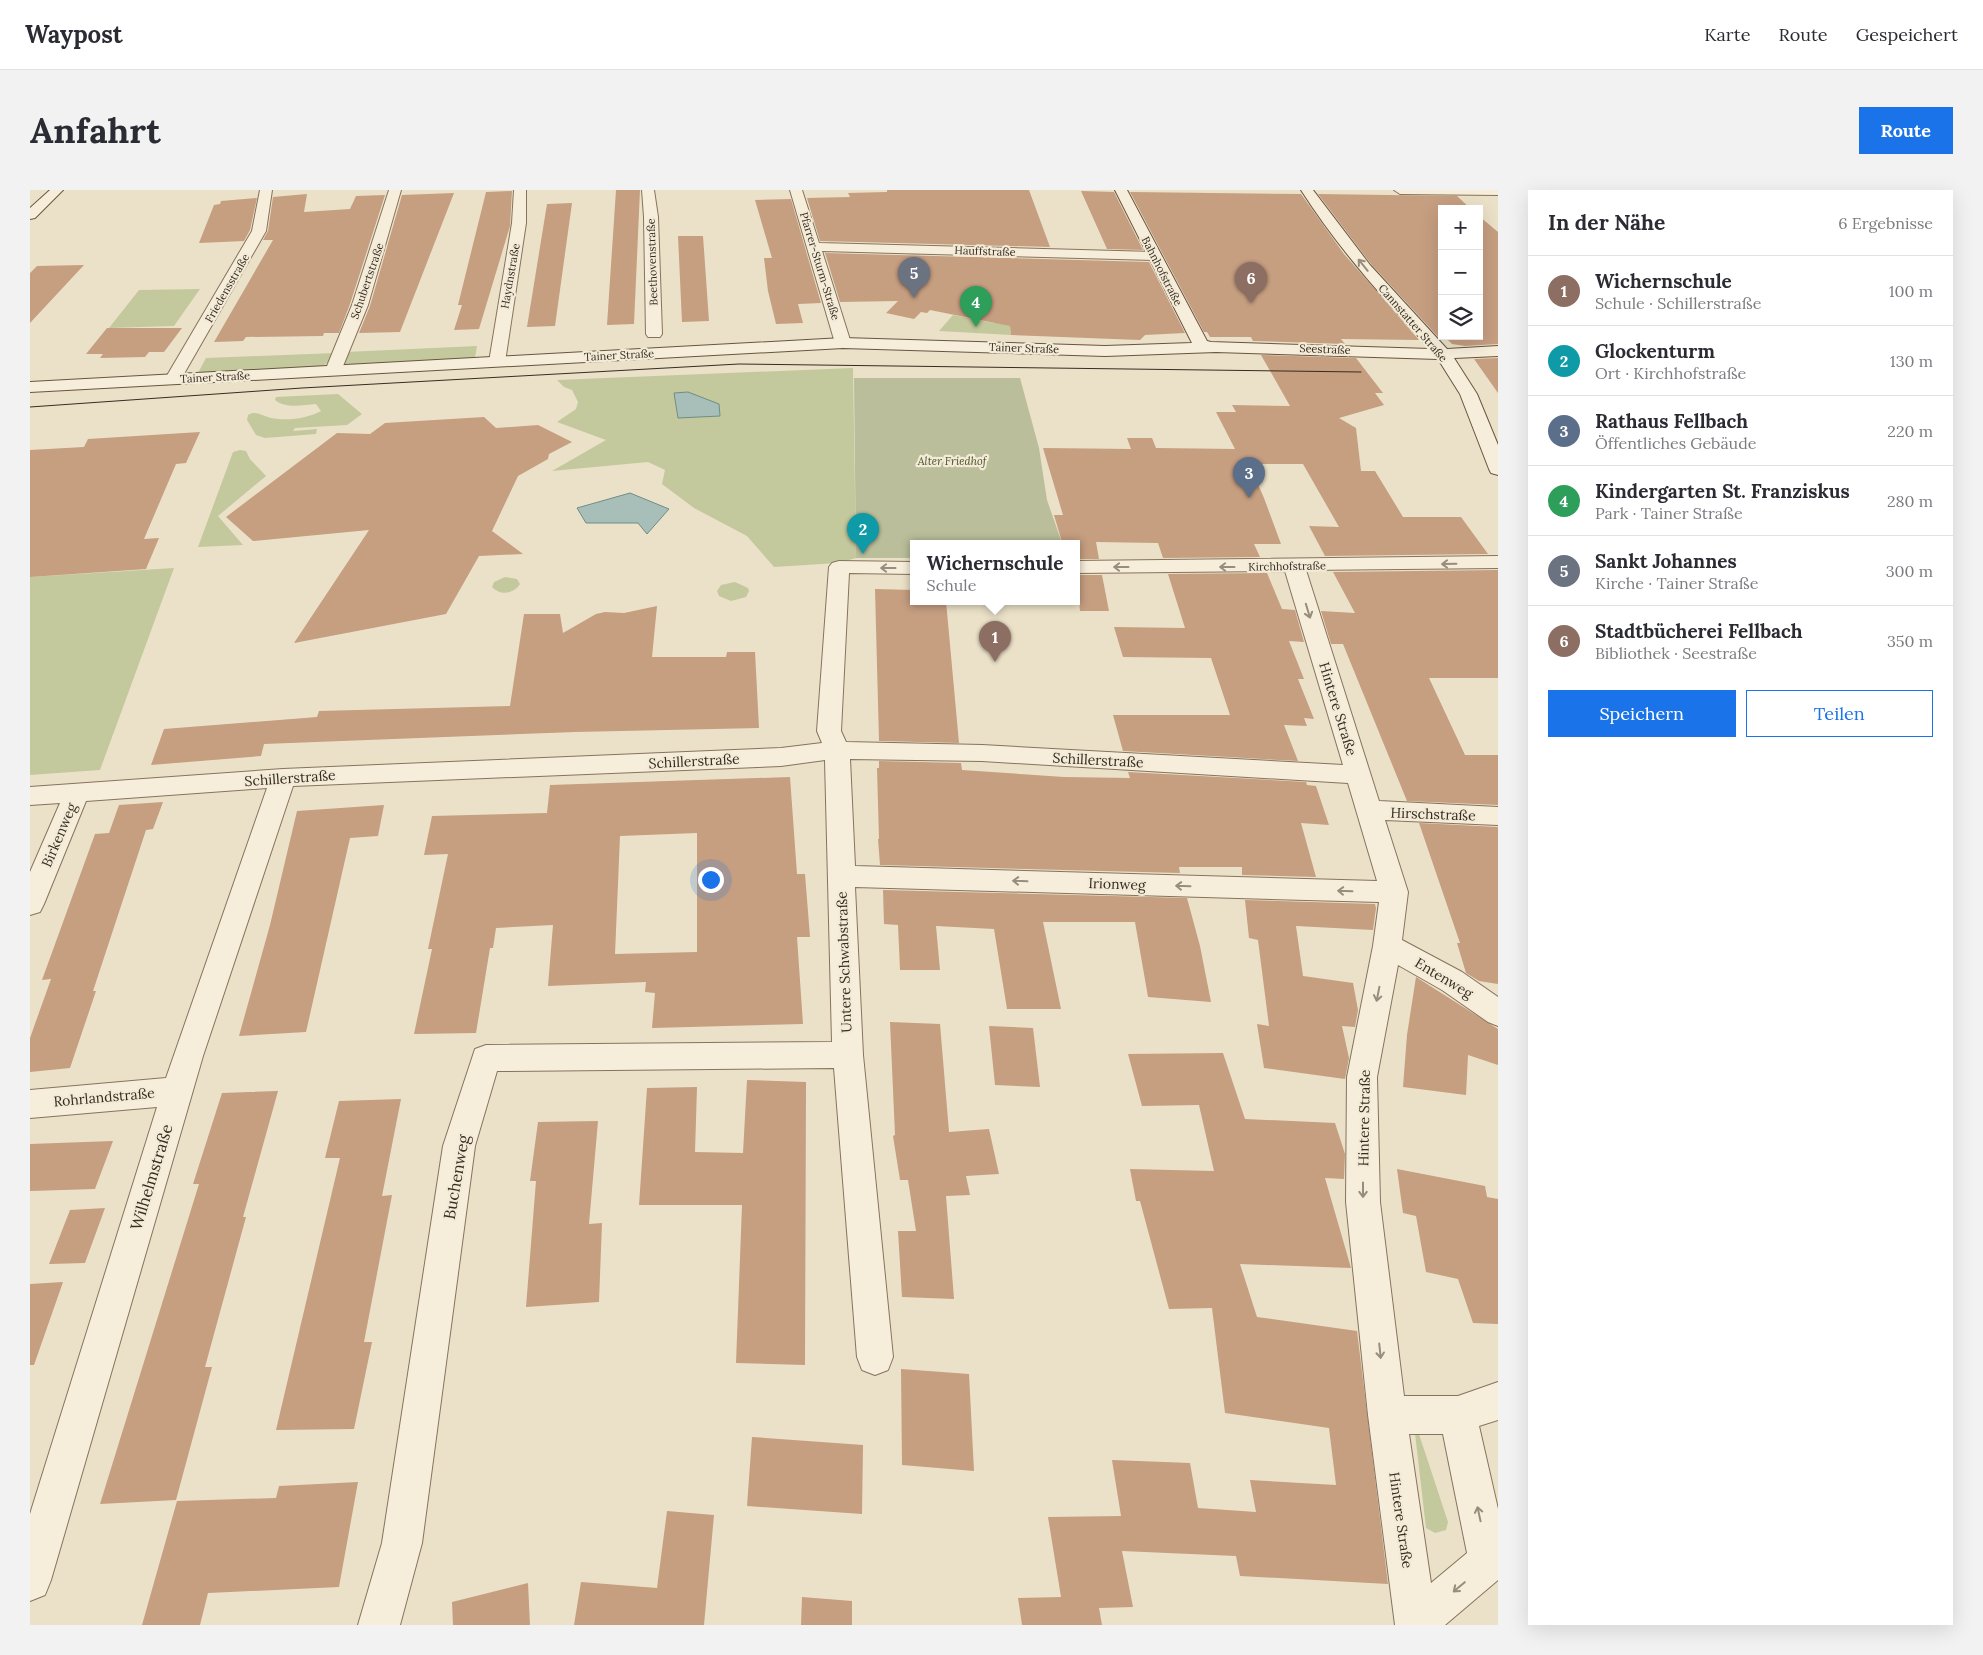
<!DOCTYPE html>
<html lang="de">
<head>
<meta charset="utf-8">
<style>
  :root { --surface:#fff; --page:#f2f2f3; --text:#2b2b33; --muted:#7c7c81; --line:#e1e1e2; --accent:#1a73e8 }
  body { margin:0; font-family:Lora,serif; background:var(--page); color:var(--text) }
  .controls { position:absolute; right:15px; top:15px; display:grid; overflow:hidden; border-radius:0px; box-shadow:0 5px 20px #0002 }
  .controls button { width:45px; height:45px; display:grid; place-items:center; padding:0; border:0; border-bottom:1px solid var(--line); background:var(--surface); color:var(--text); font:25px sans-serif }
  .you { position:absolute; left:680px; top:689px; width:18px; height:18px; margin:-12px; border:4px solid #fff; border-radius:50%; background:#1a73e8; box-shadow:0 0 0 8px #1a73e833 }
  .badge { display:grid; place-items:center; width:32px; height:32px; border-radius:50%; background:var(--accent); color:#fff; font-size:16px; font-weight:700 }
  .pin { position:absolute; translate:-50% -41px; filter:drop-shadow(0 1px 2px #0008) }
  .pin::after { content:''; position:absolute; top:26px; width:18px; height:15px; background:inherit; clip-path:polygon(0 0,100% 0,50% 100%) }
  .popup { position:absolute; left:880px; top:350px; width:170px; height:65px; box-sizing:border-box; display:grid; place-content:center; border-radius:0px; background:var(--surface); filter:drop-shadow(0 1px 4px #0005); font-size:16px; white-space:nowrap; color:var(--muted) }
  .popup b { font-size:19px; color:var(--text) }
  .popup::after { content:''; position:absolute; left:50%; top:100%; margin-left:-10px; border:10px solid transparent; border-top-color:var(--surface) }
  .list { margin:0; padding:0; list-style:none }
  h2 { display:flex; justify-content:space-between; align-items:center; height:65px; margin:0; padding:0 20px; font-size:21px }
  h2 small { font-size:16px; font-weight:400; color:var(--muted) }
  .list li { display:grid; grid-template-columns:32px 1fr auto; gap:15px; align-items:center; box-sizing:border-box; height:70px; padding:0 20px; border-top:1px solid var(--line) }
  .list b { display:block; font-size:19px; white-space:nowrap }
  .list p { margin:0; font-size:16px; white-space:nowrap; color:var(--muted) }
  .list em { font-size:16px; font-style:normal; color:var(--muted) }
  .actions { display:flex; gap:10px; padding:15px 20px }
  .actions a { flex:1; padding:11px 0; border:1px solid var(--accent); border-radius:0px; text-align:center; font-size:18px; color:var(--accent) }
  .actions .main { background:var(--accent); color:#fff }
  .icon { flex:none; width:28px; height:28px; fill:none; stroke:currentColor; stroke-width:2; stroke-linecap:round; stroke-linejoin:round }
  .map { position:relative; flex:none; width:1468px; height:1435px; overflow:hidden; border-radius:0px }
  header { display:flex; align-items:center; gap:30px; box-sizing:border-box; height:70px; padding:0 25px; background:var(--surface); border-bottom:1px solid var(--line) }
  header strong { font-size:24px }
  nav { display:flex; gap:28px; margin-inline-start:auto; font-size:18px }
  .intro { display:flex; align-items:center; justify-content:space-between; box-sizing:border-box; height:120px; padding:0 30px }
  h1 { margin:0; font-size:35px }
  .button { padding:12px 22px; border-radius:0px; background:var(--accent); color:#fff; font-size:18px; font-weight:700 }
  main { display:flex; gap:30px; padding:0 30px }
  aside { flex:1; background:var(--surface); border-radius:0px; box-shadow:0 5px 20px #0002 }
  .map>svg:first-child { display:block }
</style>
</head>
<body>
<header>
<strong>Waypost</strong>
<nav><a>Karte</a><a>Route</a><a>Gespeichert</a></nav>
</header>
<div class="intro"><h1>Anfahrt</h1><a class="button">Route</a></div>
<main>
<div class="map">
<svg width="1468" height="1435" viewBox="0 0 1468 1435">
  <rect width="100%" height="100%" fill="#ebe1c8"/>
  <path fill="#c3c99c" d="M 170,99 L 144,136 L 79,138 L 109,100 Z
    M 923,125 L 964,133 L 979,127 L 981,145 L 909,141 Z
    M 447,156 L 445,168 L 309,176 L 315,162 Z
    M 305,163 L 298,172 L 292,177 L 168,183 L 176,168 Z
    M 823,178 L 826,368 L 808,373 L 744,377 L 717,346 L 664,318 L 632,294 L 635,280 L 618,272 L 522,281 L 576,250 L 527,232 L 546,219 L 548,212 L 542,200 L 534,197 L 527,190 Z
    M 308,204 L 332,224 L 317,235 L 265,238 L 263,241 L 287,239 L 286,244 L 235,248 L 226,245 L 217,230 L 218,225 C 226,220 232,226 241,228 C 257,231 276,229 291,221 L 286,214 C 273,215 255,219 245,210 L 246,207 Z
    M 210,260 L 216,261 L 220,269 L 236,286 L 188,326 L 213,355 L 168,357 L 203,262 Z
    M 144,378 L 70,580 L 0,585 L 0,387 Z
    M 475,387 L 487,389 L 490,394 C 484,404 470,406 462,397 L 464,392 Z
    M 705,392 L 718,398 L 719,401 L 716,407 L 701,411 L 689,406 L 687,401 L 691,395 Z
    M 1383,1226 L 1418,1332 L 1416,1340 L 1405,1343 L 1396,1338 Z"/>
  <path fill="#babe9a" d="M 824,188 L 990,188 L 1009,258 L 1017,310 L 1032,353 L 884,353 L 884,368 L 826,368 Z"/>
  <path fill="#a8bfb9" stroke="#6f8d86" d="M 658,202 L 689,214 L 690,226 L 648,228 L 644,203 Z
    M 600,303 L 639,319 L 617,344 L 608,333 L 556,333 L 547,318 Z"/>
  <path fill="#c69e80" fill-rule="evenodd" d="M 586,0 L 610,0 L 604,134 L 577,135 Z
    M 857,0 L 999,0 L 1020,57 L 790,51 L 777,8 L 820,7 L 818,3 L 857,2 Z
    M 482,1 L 480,36 L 449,139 L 424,140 L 432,115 L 428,115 L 456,2 Z
    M 1051,1 L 1084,2 L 1113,60 L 1077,59 Z
    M 1100,2 L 1271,4 L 1314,64 L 1389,150 L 1311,149 L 1315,154 L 1223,151 L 1221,147 L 1180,147 L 1177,142 L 1174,142 Z
    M 424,3 L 370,142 L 329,143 L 340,116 L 372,5 Z
    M 277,4 L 274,22 L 320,19 L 326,6 L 355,5 L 320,114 L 309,143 L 294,143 L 293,146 L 216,147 L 213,151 L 184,152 L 243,50 L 233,50 L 238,41 L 243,7 Z
    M 1288,4 L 1427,6 L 1441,19 L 1412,19 L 1412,146 L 1449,146 L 1449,26 L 1468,42 L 1468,154 L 1435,156 L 1422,154 L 1418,150 L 1411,150 L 1341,74 Z
    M 227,8 L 220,40 L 214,51 L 169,53 L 184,15 L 190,14 L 191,11 Z
    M 761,9 L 791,113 L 768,114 L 773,133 L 746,134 L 738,101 L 734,68 L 742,68 L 725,10 Z
    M 542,13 L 525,136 L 497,137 L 517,14 Z
    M 648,46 L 673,46 L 679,131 L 652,132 Z
    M 795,63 L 1119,72 L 1155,143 L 1115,145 L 1110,150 L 981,145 L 980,136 L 900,120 L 897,123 L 891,122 L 884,129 L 856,123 L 868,111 L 810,112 Z
    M 54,75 L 0,133 L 0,83 L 7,76 Z
    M 77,138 L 152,138 L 134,162 L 119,162 L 115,167 L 70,168 L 73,164 L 56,164 Z
    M 1231,165 L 1326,168 L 1353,203 L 1345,203 L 1354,215 L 1309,228 L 1326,238 L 1331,281 L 1345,281 L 1373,327 L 1431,327 L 1458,364 L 1295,366 L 1279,336 L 1309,337 L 1273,274 L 1219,274 L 1234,308 L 1251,354 L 1224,354 L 1230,367 L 1133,368 L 1128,353 L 1066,352 L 1069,369 L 1046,369 L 1046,353 L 1032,352 L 1024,325 L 1033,325 L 1013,258 L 1101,259 L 1097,248 L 1122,248 L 1126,258 L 1205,259 L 1186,222 L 1206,222 L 1202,215 L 1260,216 Z
    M 1468,168 L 1468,203 L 1444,169 Z
    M 454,227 L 466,238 L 508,235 L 542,252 L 519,264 L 518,269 L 488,286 L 462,341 L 493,364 L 449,366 L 416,424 L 264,453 L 339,340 L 223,351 L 196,327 L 307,243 L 340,244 L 355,233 Z
    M 170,242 L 156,273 L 146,274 L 114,349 L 129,348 L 116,379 L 0,387 L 0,260 L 54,257 L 58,249 Z
    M 1468,380 L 1468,488 L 1399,488 L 1435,565 L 1468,565 L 1468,615 L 1377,611 L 1313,454 L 1301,454 L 1291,421 L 1325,423 L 1303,382 Z
    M 1237,383 L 1252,419 L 1265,420 L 1274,452 L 1259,451 L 1274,489 L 1268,489 L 1284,529 L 1274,528 L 1277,536 L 1254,535 L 1268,571 L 1093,561 L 1083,525 L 1200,525 L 1181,468 L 1093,467 L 1084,437 L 1155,438 L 1138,384 Z
    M 1046,385 L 1072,385 L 1079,421 L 1050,421 Z
    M 845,399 L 884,400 L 884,411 L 916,411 L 929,553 L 849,551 Z
    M 627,416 L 622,467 L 696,467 L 697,462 L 725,462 L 729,538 L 545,542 L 234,554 L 231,566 L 121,575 L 134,539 L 287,527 L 289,521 L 480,516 L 494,424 L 530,424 L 533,443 L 566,424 L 575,422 L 594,423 Z
    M 849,571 L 931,573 L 932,580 L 1034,587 L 1100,588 L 1098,582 L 1276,592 L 1277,595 L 1286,596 L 1299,635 L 1271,633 L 1286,687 L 1212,685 L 1212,677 L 1149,677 L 1150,683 L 850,675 L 848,649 L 849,649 L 847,578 L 849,578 Z
    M 760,587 L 767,684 L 775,684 L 780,747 L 767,747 L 773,834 L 622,838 L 625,803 L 615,802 L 616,792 L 518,796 L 523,735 L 466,738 L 463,758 L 460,758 L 446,843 L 384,844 L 402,759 L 398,759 L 418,664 L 394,665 L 402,626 L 517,623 L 520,595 ZM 667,643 L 667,762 L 585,764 L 590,646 Z
    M 133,612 L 123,639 L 116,640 L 63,801 L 66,801 L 40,878 L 0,882 L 0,848 L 21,789 L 12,790 L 65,644 L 79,643 L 89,615 Z
    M 354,615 L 348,646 L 320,648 L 276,842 L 209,846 L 240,735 L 267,621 Z
    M 1389,633 L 1468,637 L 1468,794 L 1449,791 L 1436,783 L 1427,753 L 1430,753 Z
    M 853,700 L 1157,708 L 1170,756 L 1181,812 L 1118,807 L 1105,732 L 1013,732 L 1031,819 L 977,819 L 964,739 L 906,736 L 910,780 L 870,780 L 868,735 L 854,734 Z
    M 1215,710 L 1345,714 L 1346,718 L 1343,740 L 1266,736 L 1273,786 L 1323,793 L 1328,820 L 1325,837 L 1312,836 L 1319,868 L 1315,889 L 1234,878 L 1227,834 L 1239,836 L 1228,750 L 1219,748 Z
    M 1386,787 L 1468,839 L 1468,875 L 1438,865 L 1436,905 L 1373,897 L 1377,845 Z
    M 860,832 L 910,834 L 919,942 L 959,939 L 969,984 L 936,986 L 940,1005 L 916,1006 L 924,1109 L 872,1107 L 868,1041 L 886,1041 L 878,990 L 870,990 L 863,946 L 865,945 Z
    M 959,836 L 1003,838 L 1010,897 L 965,895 Z
    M 1193,863 L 1215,929 L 1305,933 L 1315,964 L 1314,989 L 1295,988 L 1321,1078 L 1210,1074 L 1227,1127 L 1327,1141 L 1358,1394 L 1210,1386 L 1206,1366 L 1092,1361 L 1103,1417 L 1069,1418 L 1072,1435 L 992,1435 L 988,1408 L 1031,1407 L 1018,1327 L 1091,1326 L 1082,1270 L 1160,1273 L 1168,1318 L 1226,1322 L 1220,1290 L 1306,1295 L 1299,1238 L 1195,1223 L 1182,1118 L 1139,1119 L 1110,1011 L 1106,1011 L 1100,979 L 1184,981 L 1169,915 L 1112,916 L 1098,864 Z
    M 717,890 L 776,892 L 775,1175 L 706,1173 L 712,1015 L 609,1015 L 617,898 L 667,897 L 665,962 L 713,963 Z
    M 248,901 L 213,1027 L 216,1027 L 175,1177 L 182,1177 L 146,1310 L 70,1314 L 169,994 L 163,994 L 192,903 Z
    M 371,909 L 352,1006 L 362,1005 L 334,1152 L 342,1152 L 324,1239 L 246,1240 L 310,968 L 295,968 L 309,911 Z
    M 568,931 L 559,1034 L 572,1033 L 569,1112 L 496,1117 L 506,991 L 500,991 L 508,932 Z
    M 83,951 L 65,999 L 0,1001 L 0,954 Z
    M 1367,979 L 1455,996 L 1457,1007 L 1468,1009 L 1468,1134 L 1443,1133 L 1428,1089 L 1396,1082 L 1386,1026 L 1373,1023 Z
    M 75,1018 L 55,1073 L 19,1074 L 40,1020 Z
    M 33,1092 L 4,1175 L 0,1175 L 0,1094 Z
    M 871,1179 L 939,1184 L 944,1281 L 872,1275 Z
    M 722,1247 L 833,1255 L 832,1324 L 717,1316 Z
    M 328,1292 L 309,1397 L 178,1403 L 170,1435 L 112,1435 L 147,1311 L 246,1308 L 249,1296 Z
    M 637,1321 L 684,1325 L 674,1435 L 544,1435 L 551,1392 L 627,1398 Z
    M 498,1393 L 500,1435 L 423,1435 L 422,1412 Z
    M 772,1407 L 822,1411 L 822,1435 L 771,1435 Z"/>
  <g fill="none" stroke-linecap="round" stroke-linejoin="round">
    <g stroke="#86735e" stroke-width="2">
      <path id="street" d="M 230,0 L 242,0 L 236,41 L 151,189 L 149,193 L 137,193 L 135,189 L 222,41 Z
        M 359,0 L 371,0 L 338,115 L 311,181 L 309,184 L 297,184 L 295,181 L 322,115 Z
        M 484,0 L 496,0 L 496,33 L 475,172 L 473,175 L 461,175 L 459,172 L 482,33 Z
        M 612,0 L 624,0 L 628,27 L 632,144 L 630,147 L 618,147 L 616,144 L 614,27 Z
        M 760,0 L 772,0 L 789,53 L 1124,62 L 1129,63 L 1131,66 L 1129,69 L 1124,70 L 792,61 L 821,153 L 819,156 L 807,156 L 805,153 Z
        M 1364,0 L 1468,0 L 1468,5 L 1370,4 Z
        M 1468,366 L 1468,378 L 1276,380 L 1349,611 L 1468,617 L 1468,635 L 1355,630 L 1378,702 L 1372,750 L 1432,782 L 1468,807 L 1468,836 L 1458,832 L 1412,800 L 1368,775 L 1347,887 L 1350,1012 L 1374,1206 L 1428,1206 L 1468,1192 L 1468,1230 L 1449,1236 L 1468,1319 L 1468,1390 L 1415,1435 L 1365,1435 L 1338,1225 L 1316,1012 L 1317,887 L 1343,756 L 1349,712 L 825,697 L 833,865 L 863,1167 L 858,1180 L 845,1185 L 832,1180 L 827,1167 L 804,878 L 467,881 L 445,956 L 392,1353 L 370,1435 L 328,1435 L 352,1353 L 413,956 L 445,859 L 456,855 L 802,852 L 795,570 L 751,576 L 263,596 L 173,866 L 21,1390 L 15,1405 L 0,1411 L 0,1324 L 127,917 L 0,928 L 0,900 L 136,888 L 237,598 L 56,611 L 14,714 L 10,722 L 0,725 L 0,682 L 30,613 L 0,615 L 0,597 L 253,579 L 751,558 L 792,553 L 787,541 L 799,377 L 802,373 L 809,371 L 884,372 L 884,384 L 819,383 L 811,541 L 816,552 L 952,555 L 1313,575 L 1255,381 L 1046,383 L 1046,371 ZM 820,569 L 952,571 L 1318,593 L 1347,691 L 825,676 ZM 1379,1244 L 1413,1244 L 1437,1363 L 1401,1393 Z"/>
    </g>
    <g stroke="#685541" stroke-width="2">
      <path id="secondary" d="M 20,0 L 33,0 L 5,28 L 0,29 L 0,18 Z
        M 1085,0 L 1097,0 L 1177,151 L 1181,152 L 1400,159 C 1353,108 1308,58 1271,0 L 1283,0 L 1340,75 L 1417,159 L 1468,156 L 1468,166 L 1424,168 L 1447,204 L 1468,255 L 1468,285 L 1461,283 L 1459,279 L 1430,204 L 1408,169 L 1186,162 L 1075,166 L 813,158 L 0,202 L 0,192 L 813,148 L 1075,156 L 1162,153 Z"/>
    </g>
    <use href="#street" fill="#f6eeda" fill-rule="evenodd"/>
    <use href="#secondary" fill="#f6eeda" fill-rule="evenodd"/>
    <path stroke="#372c21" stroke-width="1" d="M 0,217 L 272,198 L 709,174 L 1331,182"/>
  </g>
  <defs><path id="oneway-shaft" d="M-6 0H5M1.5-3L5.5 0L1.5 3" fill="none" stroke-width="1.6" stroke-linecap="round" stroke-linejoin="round" transform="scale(1.25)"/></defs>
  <g stroke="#968d7e">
    <use href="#oneway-shaft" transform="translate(1333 75) rotate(-129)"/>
    <use href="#oneway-shaft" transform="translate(1419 374) rotate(179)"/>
    <use href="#oneway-shaft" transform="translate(1091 377) rotate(180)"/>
    <use href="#oneway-shaft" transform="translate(1197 377) rotate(180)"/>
    <use href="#oneway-shaft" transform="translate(858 378) rotate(-180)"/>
    <use href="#oneway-shaft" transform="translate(1278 421) rotate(73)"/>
    <use href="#oneway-shaft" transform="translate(990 691) rotate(-178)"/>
    <use href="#oneway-shaft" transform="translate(1153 696) rotate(-178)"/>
    <use href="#oneway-shaft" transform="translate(1315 701) rotate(-178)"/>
    <use href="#oneway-shaft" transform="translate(1348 804) rotate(101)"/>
    <use href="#oneway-shaft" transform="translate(1333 1000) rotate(90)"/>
    <use href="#oneway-shaft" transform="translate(1350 1161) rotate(84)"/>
    <use href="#oneway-shaft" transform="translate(1449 1324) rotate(-102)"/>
    <use href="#oneway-shaft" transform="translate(1429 1397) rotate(140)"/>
  </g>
  <g text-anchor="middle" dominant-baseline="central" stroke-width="4.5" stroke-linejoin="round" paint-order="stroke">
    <g font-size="11" fill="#372c21" stroke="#f3ebd7">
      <text transform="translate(955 61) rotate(2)">Hauffstraße</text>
      <text transform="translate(622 72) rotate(-92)">Beethovenstraße</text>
      <text transform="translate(790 76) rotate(73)">Pfarrer-Sturm-Straße</text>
      <text transform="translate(1132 81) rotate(63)">Bahnhofstraße</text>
      <text transform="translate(480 86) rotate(-80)">Haydnstraße</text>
      <text transform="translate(337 91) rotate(-71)">Schubertstraße</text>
      <text transform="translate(197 98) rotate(-60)">Friedensstraße</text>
      <text transform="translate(1383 133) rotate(49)">Cannstatter Straße</text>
      <text transform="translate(994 158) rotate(2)">Tainer Straße</text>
      <text transform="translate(1295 159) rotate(2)">Seestraße</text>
      <text transform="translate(589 165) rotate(-3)">Tainer Straße</text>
      <text transform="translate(185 187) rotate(-3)">Tainer Straße</text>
      <text transform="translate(1257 376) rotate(-1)">Kirchhofstraße</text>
    </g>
    <g font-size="11" font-style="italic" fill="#475229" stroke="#f3ebd7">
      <text x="922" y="271">Alter Friedhof</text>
    </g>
    <g font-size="14" fill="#372c21" stroke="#f3ebd7">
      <text transform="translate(1308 519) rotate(73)">Hintere Straße</text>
      <text transform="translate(1068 570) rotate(3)">Schillerstraße</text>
      <text transform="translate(664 571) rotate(-3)">Schillerstraße</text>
      <text transform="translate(260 588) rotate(-4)">Schillerstraße</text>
      <text transform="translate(1403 624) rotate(2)">Hirschstraße</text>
      <text transform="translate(29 645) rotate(-67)">Birkenweg</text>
      <text transform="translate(1087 694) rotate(2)">Irionweg</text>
      <text transform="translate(814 772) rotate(-92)">Untere Schwabstraße</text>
      <text transform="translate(1414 788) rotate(31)">Entenweg</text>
      <text transform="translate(74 907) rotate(-5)">Rohrlandstraße</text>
      <text transform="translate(1334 928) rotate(-89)">Hintere Straße</text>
      <text transform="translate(1371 1330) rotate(82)">Hintere Straße</text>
    </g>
    <g font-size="16" fill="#372c21" stroke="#f3ebd7">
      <text transform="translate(121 987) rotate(-73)">Wilhelmstraße</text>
      <text transform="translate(426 987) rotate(-80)">Buchenweg</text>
    </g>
  </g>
</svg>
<div class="controls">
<button>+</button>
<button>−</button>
<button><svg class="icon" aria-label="layers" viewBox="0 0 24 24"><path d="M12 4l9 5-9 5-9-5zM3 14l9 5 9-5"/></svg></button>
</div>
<div class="you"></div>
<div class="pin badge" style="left:965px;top:472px;background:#8d6e63">1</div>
<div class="popup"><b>Wichernschule</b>Schule</div>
<div class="pin badge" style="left:833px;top:364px;background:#0f9aa8">2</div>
<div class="pin badge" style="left:1219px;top:308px;background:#5c6f8a">3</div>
<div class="pin badge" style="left:946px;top:137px;background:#2e9e5b">4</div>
<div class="pin badge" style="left:884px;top:108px;background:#6b7280">5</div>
<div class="pin badge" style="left:1221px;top:113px;background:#8d6e63">6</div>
</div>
<aside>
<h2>In der Nähe<small>6 Ergebnisse</small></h2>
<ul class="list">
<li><span class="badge" style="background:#8d6e63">1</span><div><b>Wichernschule</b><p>Schule · Schillerstraße</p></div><em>100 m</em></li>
<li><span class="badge" style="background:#0f9aa8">2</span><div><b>Glockenturm</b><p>Ort · Kirchhofstraße</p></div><em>130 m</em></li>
<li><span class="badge" style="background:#5c6f8a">3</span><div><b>Rathaus Fellbach</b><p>Öffentliches Gebäude</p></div><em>220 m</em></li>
<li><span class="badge" style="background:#2e9e5b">4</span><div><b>Kindergarten St. Franziskus</b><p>Park · Tainer Straße</p></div><em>280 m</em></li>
<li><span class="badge" style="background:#6b7280">5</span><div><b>Sankt Johannes</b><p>Kirche · Tainer Straße</p></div><em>300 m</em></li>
<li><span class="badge" style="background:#8d6e63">6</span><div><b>Stadtbücherei Fellbach</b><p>Bibliothek · Seestraße</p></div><em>350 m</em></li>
</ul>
<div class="actions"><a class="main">Speichern</a><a>Teilen</a></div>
</aside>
</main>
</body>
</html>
